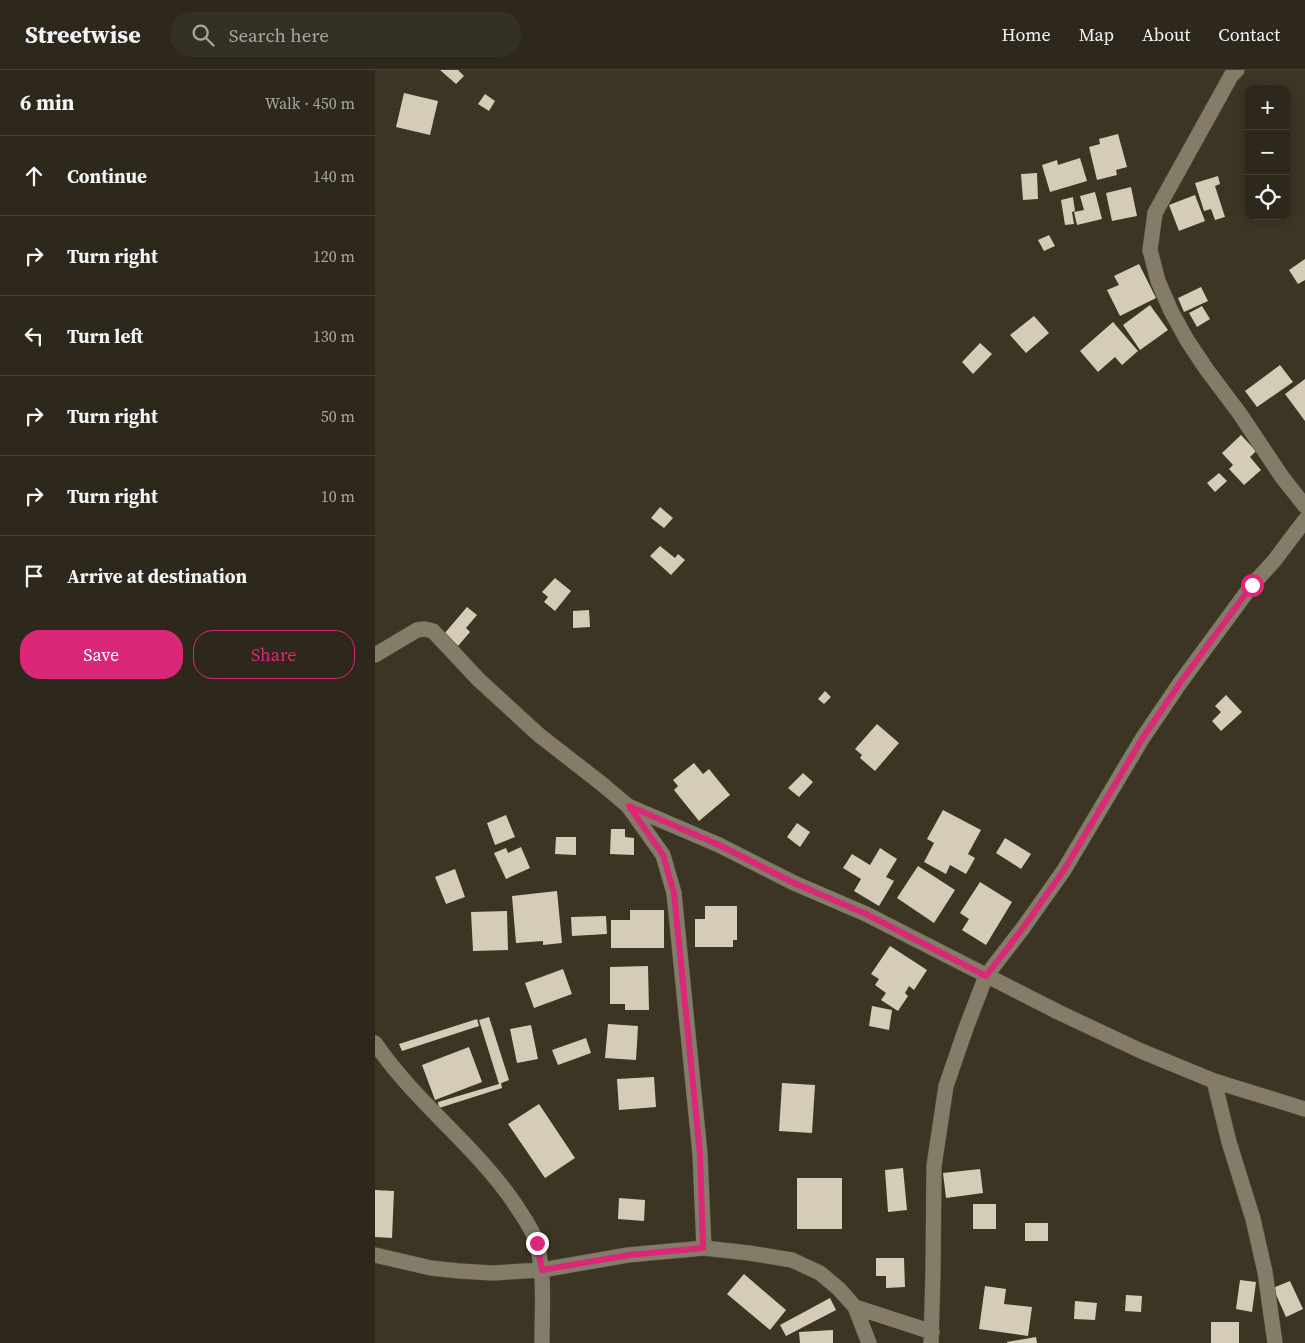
<!DOCTYPE html>
<html lang="en">
<head>
<meta charset="utf-8">
<style>
  :root { --surface:#2d281b; --page:#353024; --text:#f1f3f6; --muted:#a7a6a3; --line:#48443a; --accent:#db2777 }
  body { margin:0; font-family:"Source Serif 4",serif; background:var(--page); color:var(--text) }
  .controls { position:absolute; right:15px; top:15px; display:grid; overflow:hidden; border-radius:10px; box-shadow:0 2px 8px #0003 }
  .controls button { width:45px; height:45px; display:grid; place-items:center; padding:0; border:0; border-bottom:1px solid var(--line); background:var(--surface); color:var(--text); font:25px sans-serif }
  .stop { position:absolute; width:15px; height:15px; margin:-11px; border:4px solid #db2777; border-radius:50%; background:#fff }
  .stop.end { background:#db2777; border-color:#fff; box-shadow:0 1px 5px #0008 }
  .list { margin:0; padding:0; list-style:none }
  h2 { display:flex; justify-content:space-between; align-items:center; height:65px; margin:0; padding:0 20px; font-size:21px }
  h2 small { font-size:16px; font-weight:400; color:var(--muted) }
  .list li { display:grid; grid-template-columns:32px 1fr auto; gap:15px; align-items:center; box-sizing:border-box; height:80px; padding:0 20px; border-top:1px solid var(--line) }
  .list b { display:block; font-size:19px; white-space:nowrap }
  .list em { font-size:16px; font-style:normal; color:var(--muted) }
  .actions { display:flex; gap:10px; padding:15px 20px }
  .actions a { flex:1; padding:11px 0; border:1px solid var(--accent); border-radius:20px; text-align:center; font-size:18px; color:var(--accent) }
  .actions .main { background:var(--accent); color:#fff }
  .icon { flex:none; width:28px; height:28px; fill:none; stroke:currentColor; stroke-width:2; stroke-linecap:round; stroke-linejoin:round }
  .map { position:relative; flex:none; width:930px; height:1273px; overflow:hidden }
  header { display:flex; align-items:center; gap:30px; box-sizing:border-box; height:70px; padding:0 25px; background:var(--surface); border-bottom:1px solid var(--line) }
  header strong { font-size:24px }
  nav { display:flex; gap:28px; margin-inline-start:auto; font-size:18px }
  .search { width:350px; height:45px; background:var(--page); display:flex; align-items:center; gap:12px; box-sizing:border-box; padding:0 18px; border-radius:20px; color:var(--muted); font-size:19px }
  main { display:flex }
  aside { flex:1; background:var(--surface) }
  .map>svg:first-child { display:block }
</style>
</head>
<body>
<header>
<strong>Streetwise</strong>
<div class="search"><svg class="icon" aria-label="search" viewBox="0 0 24 24"><circle cx="10" cy="10" r="6"/><path d="M15 15l6 6"/></svg>Search here</div>
<nav><a>Home</a><a>Map</a><a>About</a><a>Contact</a></nav>
</header>
<main>
<aside>
<h2>6 min<small>Walk · 450 m</small></h2>
<ul class="list">
<li><svg class="icon" aria-label="ahead" viewBox="0 0 24 24"><path d="M12 20V5M6 11l6-6 6 6"/></svg><div><b>Continue</b></div><em>140 m</em></li>
<li><svg class="icon" aria-label="right" viewBox="0 0 24 24"><path d="M7 20v-9h11M14 6l5 5-5 5"/></svg><div><b>Turn right</b></div><em>120 m</em></li>
<li><svg class="icon" aria-label="left" viewBox="0 0 24 24"><path d="M17 20v-9H6M10 6l-5 5 5 5"/></svg><div><b>Turn left</b></div><em>130 m</em></li>
<li><svg class="icon" aria-label="right" viewBox="0 0 24 24"><path d="M7 20v-9h11M14 6l5 5-5 5"/></svg><div><b>Turn right</b></div><em>50 m</em></li>
<li><svg class="icon" aria-label="right" viewBox="0 0 24 24"><path d="M7 20v-9h11M14 6l5 5-5 5"/></svg><div><b>Turn right</b></div><em>10 m</em></li>
<li><svg class="icon" aria-label="arrive" viewBox="0 0 24 24"><path d="M6 21V4h12l-3 4 3 4H6"/></svg><div><b>Arrive at destination</b></div></li>
</ul>
<div class="actions"><a class="main">Save</a><a>Share</a></div>
</aside>
<div class="map">
<svg width="930" height="1273" viewBox="0 0 930 1273">
  <rect width="100%" height="100%" fill="#3c3524"/>
  <path fill="#d5ccb7" d="M 65,0 L 83,0 L 89,6 L 81,14 Z
    M 29,23 L 63,31 L 55,65 L 21,57 Z
    M 110,24 L 120,31 L 114,41 L 103,34 Z
    M 743,64 L 752,97 L 741,100 L 742,105 L 722,110 L 714,77 L 725,74 L 724,69 Z
    M 705,88 L 712,111 L 675,122 L 667,95 L 682,90 L 683,95 Z
    M 662,103 L 663,129 L 648,130 L 646,104 Z
    M 843,106 L 845,114 L 840,116 L 850,147 L 840,150 L 836,139 L 829,141 L 820,113 Z
    M 756,117 L 762,146 L 737,151 L 731,123 Z
    M 720,122 L 727,149 L 702,155 L 699,142 L 709,140 L 705,126 Z
    M 820,125 L 830,151 L 804,161 L 794,135 Z
    M 698,127 L 700,141 L 697,142 L 699,154 L 690,155 L 686,130 Z
    M 674,165 L 680,176 L 669,181 L 663,170 Z
    M 930,189 L 930,210 L 923,214 L 914,200 Z
    M 764,194 L 781,228 L 745,246 L 732,220 L 744,215 L 739,206 Z
    M 826,217 L 833,231 L 809,242 L 803,228 Z
    M 775,235 L 793,260 L 765,280 L 748,255 Z
    M 827,236 L 835,249 L 822,257 L 814,243 Z
    M 659,246 L 674,263 L 651,283 L 635,265 Z
    M 738,252 L 763,281 L 747,295 L 740,287 L 723,302 L 705,281 Z
    M 605,273 L 617,284 L 598,304 L 587,292 Z
    M 905,295 L 918,312 L 882,337 L 870,321 Z
    M 930,309 L 930,351 L 910,324 Z
    M 866,365 L 881,381 L 875,387 L 886,400 L 869,415 L 854,399 L 858,395 L 847,383 Z
    M 844,403 L 852,411 L 840,422 L 832,413 Z
    M 285,437 L 298,448 L 289,458 L 276,448 Z
    M 285,476 L 300,488 L 303,484 L 310,490 L 296,505 L 275,486 Z
    M 180,508 L 196,521 L 180,541 L 169,532 L 173,527 L 167,522 Z
    M 92,537 L 102,545 L 91,558 L 95,562 L 83,576 L 69,564 Z
    M 214,540 L 215,557 L 198,558 L 198,541 Z
    M 450,621 L 456,627 L 449,634 L 443,629 Z
    M 851,625 L 867,642 L 846,661 L 837,651 L 846,642 L 840,636 Z
    M 502,654 L 524,673 L 500,701 L 485,688 L 487,685 L 480,679 Z
    M 319,693 L 328,704 L 334,699 L 355,725 L 324,751 L 299,720 L 303,716 L 298,710 Z
    M 428,703 L 438,712 L 424,727 L 413,718 Z
    M 568,740 L 606,760 L 593,784 L 600,788 L 591,804 L 575,795 L 571,804 L 549,792 L 559,773 L 552,769 Z
    M 131,745 L 140,767 L 120,775 L 112,753 Z
    M 422,753 L 435,762 L 425,777 L 412,767 Z
    M 236,759 L 250,759 L 250,767 L 259,768 L 259,785 L 235,784 Z
    M 181,767 L 201,767 L 201,785 L 180,784 Z
    M 630,768 L 656,784 L 646,799 L 621,783 Z
    M 146,777 L 155,798 L 131,809 L 119,783 L 131,778 L 133,783 Z
    M 505,778 L 522,789 L 511,807 L 519,811 L 504,836 L 479,821 L 486,809 L 468,798 L 477,784 L 495,795 Z
    M 543,796 L 580,820 L 559,853 L 522,828 Z
    M 80,799 L 90,827 L 71,834 L 60,807 Z
    M 605,812 L 637,832 L 611,875 L 587,860 L 594,849 L 585,843 Z
    M 182,821 L 187,873 L 168,875 L 168,871 L 141,873 L 137,826 Z
    M 330,836 L 362,836 L 362,870 L 358,870 L 358,877 L 320,877 L 320,849 L 330,849 Z
    M 255,840 L 289,840 L 289,878 L 236,878 L 236,850 L 255,850 Z
    M 132,841 L 133,880 L 98,881 L 96,842 Z
    M 231,846 L 232,864 L 197,866 L 196,847 Z
    M 515,876 L 552,900 L 539,920 L 534,916 L 530,923 L 533,926 L 523,941 L 506,930 L 511,923 L 500,915 L 504,909 L 496,904 Z
    M 273,896 L 274,940 L 250,940 L 250,934 L 235,934 L 235,897 Z
    M 188,899 L 197,924 L 159,938 L 150,913 Z
    M 497,936 L 517,940 L 514,960 L 494,956 Z
    M 114,947 L 134,1010 L 124,1014 L 126,1013 L 127,1018 L 64,1038 L 63,1032 L 124,1014 L 104,950 Z
    M 102,949 L 104,956 L 27,981 L 24,974 Z
    M 233,954 L 263,956 L 261,990 L 230,988 Z
    M 156,955 L 163,989 L 142,993 L 135,959 Z
    M 211,968 L 216,983 L 183,995 L 177,980 Z
    M 94,977 L 107,1012 L 60,1030 L 47,995 Z
    M 279,1007 L 281,1037 L 244,1040 L 242,1009 Z
    M 407,1013 L 440,1015 L 437,1063 L 404,1061 Z
    M 164,1034 L 200,1088 L 170,1108 L 133,1054 Z
    M 528,1098 L 532,1140 L 513,1142 L 510,1100 Z
    M 605,1099 L 608,1123 L 571,1128 L 568,1103 Z
    M 422,1108 L 467,1108 L 467,1159 L 422,1159 Z
    M 0,1120 L 19,1121 L 17,1168 L 0,1167 Z
    M 244,1128 L 270,1130 L 269,1151 L 243,1149 Z
    M 598,1134 L 621,1134 L 621,1159 L 598,1159 Z
    M 650,1153 L 673,1153 L 673,1171 L 650,1171 Z
    M 501,1188 L 529,1188 L 530,1217 L 511,1218 L 511,1206 L 501,1206 Z
    M 369,1204 L 411,1240 L 395,1260 L 352,1224 Z
    M 865,1210 L 881,1212 L 877,1242 L 861,1239 Z
    M 915,1211 L 928,1239 L 911,1247 L 898,1218 Z
    M 610,1216 L 631,1219 L 629,1234 L 657,1237 L 653,1266 L 604,1259 Z
    M 751,1225 L 767,1226 L 766,1242 L 750,1241 Z
    M 455,1228 L 461,1240 L 411,1266 L 405,1255 Z
    M 700,1231 L 722,1233 L 720,1250 L 699,1249 Z
    M 836,1252 L 864,1252 L 864,1273 L 836,1273 Z
    M 458,1260 L 458,1273 L 425,1273 L 424,1262 Z
    M 661,1267 L 662,1273 L 632,1273 L 632,1272 Z"/>
  <g fill="none" stroke-linecap="round" stroke-linejoin="round">
    <g stroke="#565141" stroke-width="16">
      <path id="street" d="M 862,0 L 856,6 L 780,143 L 775,180 L 783,211 L 796,241 L 812,270 L 832,300 L 865,344 L 907,407 L 930,436
        M 0,585 L 42,560 L 50,559 L 58,561 L 104,610 L 164,665 L 227,714 L 253,736 L 288,785 L 299,823 L 325,1084 L 329,1178
        M 253,736 L 344,775 L 419,813 L 491,844 L 683,942 L 766,981 L 839,1011 L 930,1039
        M 0,973 C 40,1032 100,1075 140,1134 C 148,1147 158,1159 162,1174 C 170,1206 167,1240 167,1273
        M 839,1011 L 854,1072 L 878,1149 L 890,1202 L 900,1273
        M 0,1185 L 56,1198 L 84,1201 L 118,1203 L 167,1200 L 253,1185 L 329,1178 L 374,1183 L 417,1190 L 445,1203 L 464,1219 L 480,1237 L 494,1273
        M 480,1237 L 557,1262
        M 556,1273 L 558,1203 L 559,1096 L 571,1016 L 591,958 L 611,906 L 648,858 L 689,800 L 767,669 L 805,613 L 877,515 L 899,491 L 930,450"/>
    </g>
    <use href="#street" stroke="#847b68" stroke-width="15"/>
  </g>
  <g fill="none" stroke-linecap="round" stroke-linejoin="round">
    <path stroke="#db2777" stroke-width="6" d="M 162,1173 L 167,1200 L 254,1185 L 328,1178 L 325,1084 L 299,823 L 288,785 L 254,736 L 344,775 L 419,813 L 491,844 L 611,906 L 648,858 L 689,800 L 767,669 L 805,613 L 877,515"/>
  </g>
</svg>
<div class="controls">
<button>+</button>
<button>−</button>
<button><svg class="icon" aria-label="locate" viewBox="0 0 24 24"><circle cx="12" cy="12" r="6"/><path d="M12 2v4M12 18v4M2 12h4M18 12h4"/></svg></button>
</div>
<div class="stop" style="left:877px;top:515px"></div>
<div class="stop end" style="left:162px;top:1173px"></div>
</div>
</main>
</body>
</html>
